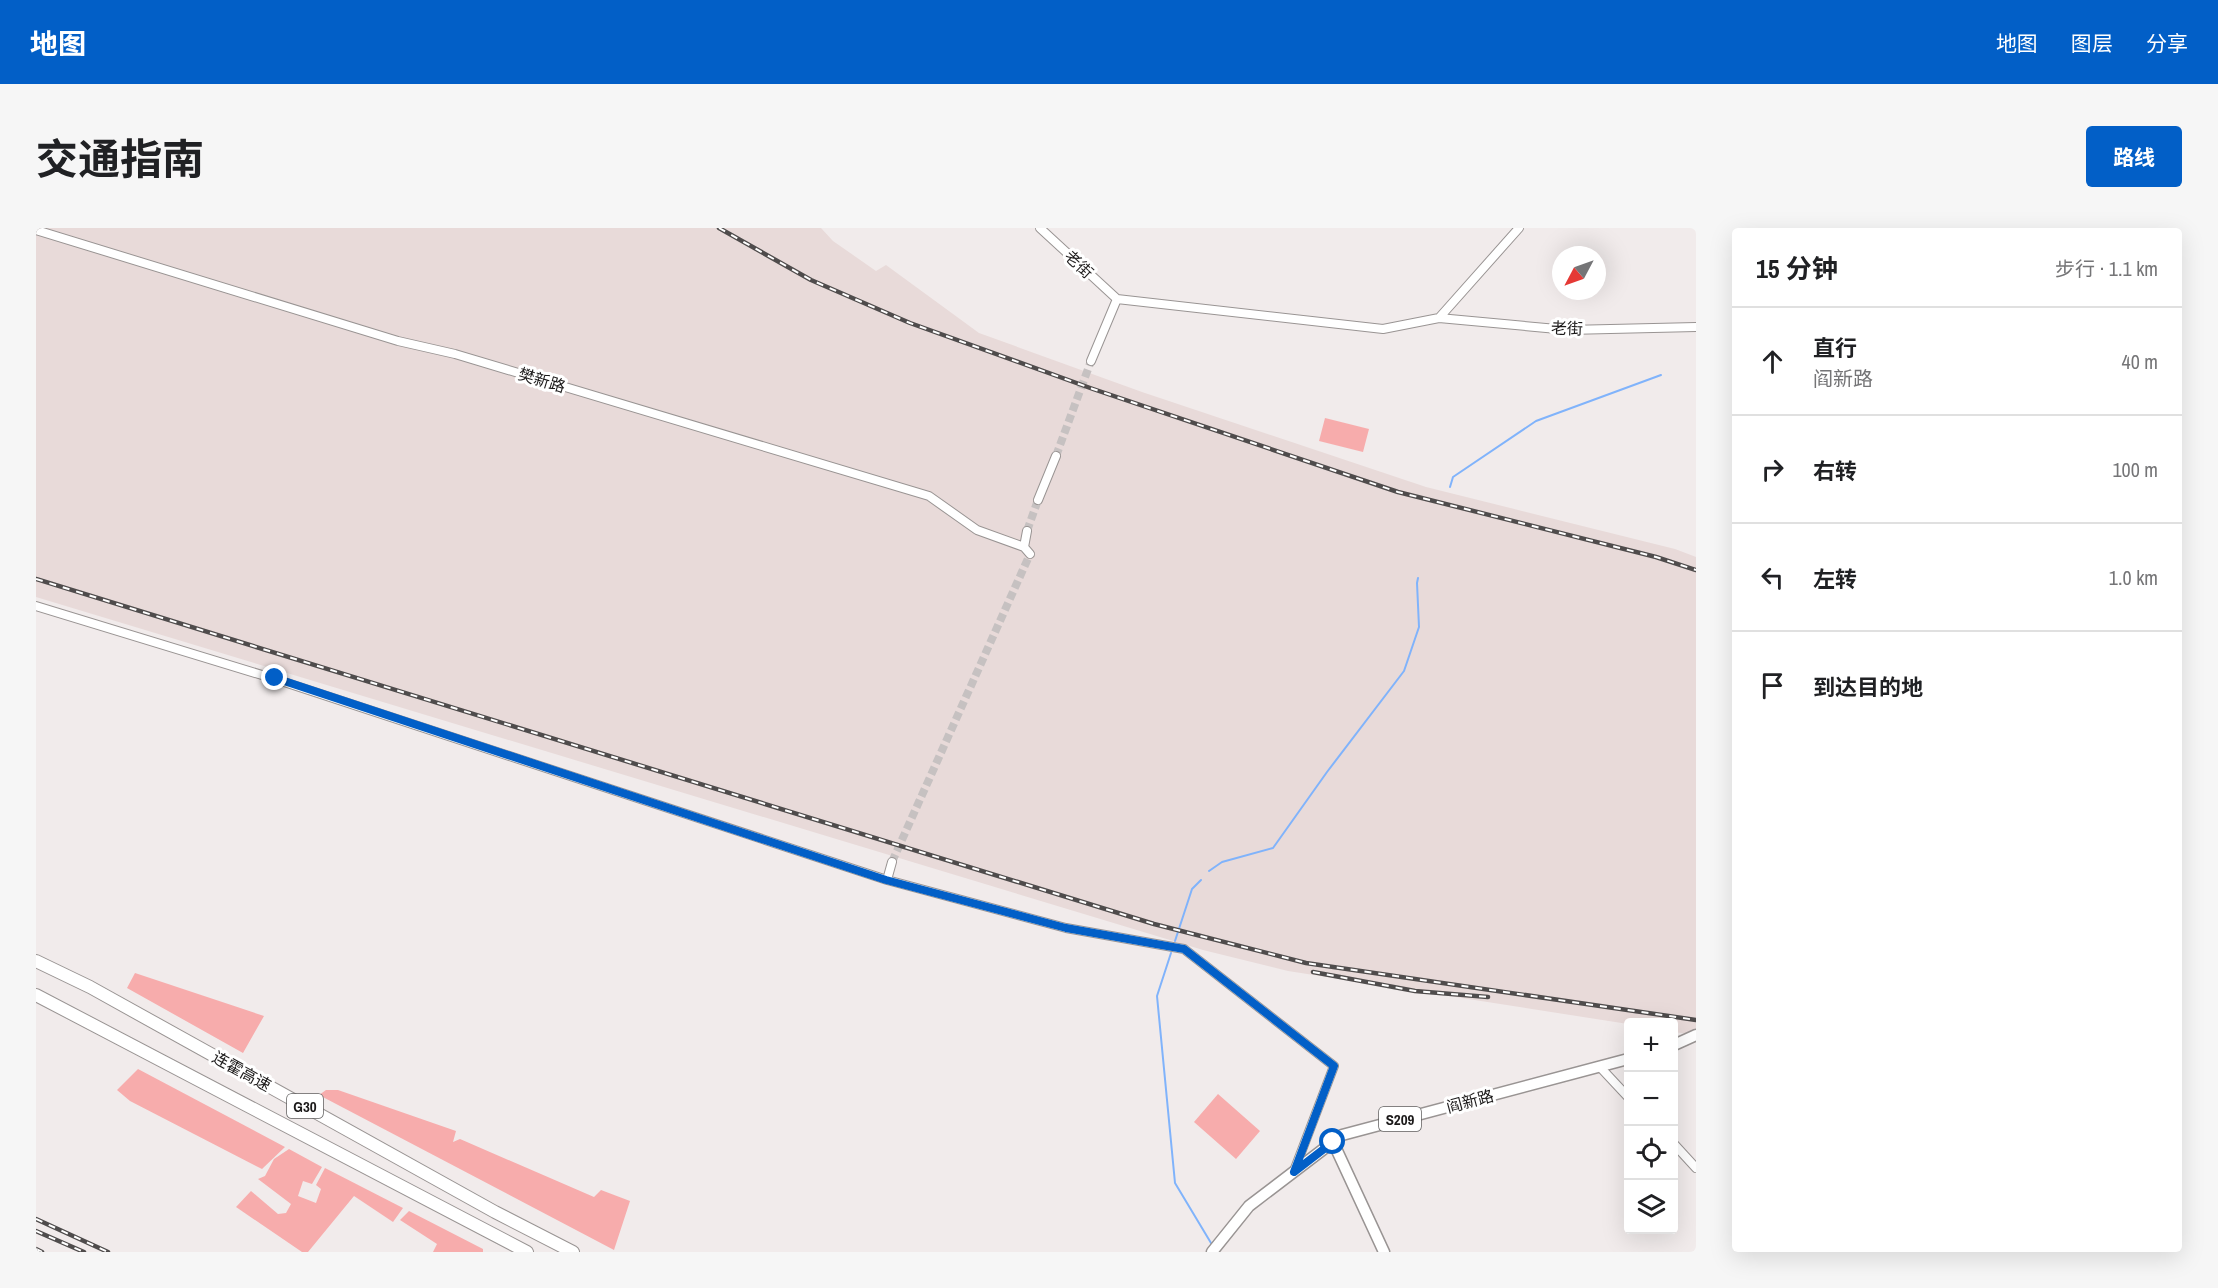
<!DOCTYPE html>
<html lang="zh">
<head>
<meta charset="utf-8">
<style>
  :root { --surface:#fff; --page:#f6f6f6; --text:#202124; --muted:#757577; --line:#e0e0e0; --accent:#025fc7 }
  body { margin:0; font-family:"Archivo Narrow","Noto Sans SC",sans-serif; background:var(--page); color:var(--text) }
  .controls { position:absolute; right:18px; bottom:18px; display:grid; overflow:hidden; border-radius:6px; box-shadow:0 6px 24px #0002 }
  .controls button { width:54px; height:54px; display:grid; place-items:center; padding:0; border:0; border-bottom:2px solid var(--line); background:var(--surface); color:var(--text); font:30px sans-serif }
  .compass { position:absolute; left:1516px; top:18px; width:54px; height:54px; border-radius:50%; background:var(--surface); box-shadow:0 6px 24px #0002; rotate:229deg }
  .stop { position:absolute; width:18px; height:18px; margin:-14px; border:4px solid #025fc7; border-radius:50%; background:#fff }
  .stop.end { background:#025fc7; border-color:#fff; box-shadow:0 2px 6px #0008 }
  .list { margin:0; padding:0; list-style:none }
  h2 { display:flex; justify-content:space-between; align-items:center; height:78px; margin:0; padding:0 24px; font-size:26px }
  h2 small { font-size:20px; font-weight:400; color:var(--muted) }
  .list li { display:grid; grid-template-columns:39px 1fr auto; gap:18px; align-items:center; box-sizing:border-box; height:108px; padding:0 24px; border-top:2px solid var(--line) }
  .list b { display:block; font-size:22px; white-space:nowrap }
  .list p { margin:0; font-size:20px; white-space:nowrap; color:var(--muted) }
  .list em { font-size:20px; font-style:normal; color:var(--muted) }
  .icon { flex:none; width:33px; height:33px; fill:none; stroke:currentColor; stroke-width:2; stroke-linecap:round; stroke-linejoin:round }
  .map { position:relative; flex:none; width:1660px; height:1024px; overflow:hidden; border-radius:6px }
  header { display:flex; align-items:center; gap:36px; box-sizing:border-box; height:84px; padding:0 30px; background:var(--accent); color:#fff }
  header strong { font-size:28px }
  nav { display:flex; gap:33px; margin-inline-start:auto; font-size:21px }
  .intro { display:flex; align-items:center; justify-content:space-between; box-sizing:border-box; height:144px; padding:0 36px }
  h1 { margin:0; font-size:42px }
  .button { padding:15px 27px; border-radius:6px; background:var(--accent); color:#fff; font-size:21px; font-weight:700 }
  main { display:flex; gap:36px; padding:0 36px }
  aside { flex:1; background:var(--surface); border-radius:6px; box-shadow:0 6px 24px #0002 }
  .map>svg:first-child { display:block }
</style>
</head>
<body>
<header>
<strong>地图</strong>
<nav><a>地图</a><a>图层</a><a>分享</a></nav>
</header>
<div class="intro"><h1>交通指南</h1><a class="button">路线</a></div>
<main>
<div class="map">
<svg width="1660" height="1024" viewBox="0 0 1660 1024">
  <rect width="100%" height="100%" fill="#f1ebeb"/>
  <path fill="#e8dad9" d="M 0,0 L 785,0 L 797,13 L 840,43 L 850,37 L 943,105 L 1106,164 L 1390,259 L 1639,321 L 1660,329 L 1660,807 L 1638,804 L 1638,794 L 1592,796 L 1252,743 L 1167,722 L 0,369 Z"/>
  <path fill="#f7acac" d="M 1289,190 L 1333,201 L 1327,224 L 1283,213 Z
    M 99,745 L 228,788 L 207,825 L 91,760 Z
    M 102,841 L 249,919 L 226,941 L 94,873 L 81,862 Z
    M 290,862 L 302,862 L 420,903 L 417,914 L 424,911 L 558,969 L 565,962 L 594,973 L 578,1022 L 283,867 Z
    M 1182,866 L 1224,903 L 1200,931 L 1158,894 Z
    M 253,921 L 286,939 L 276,956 L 267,953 L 262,968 L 280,975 L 285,961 L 280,957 L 289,940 L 367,980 L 357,994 L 318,968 L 272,1024 L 266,1024 L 200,979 L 215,963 L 242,986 L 250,985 L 255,976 L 222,951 L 229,948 L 238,931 Z
    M 373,983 L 447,1021 L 447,1024 L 397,1024 L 401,1016 L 364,992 Z"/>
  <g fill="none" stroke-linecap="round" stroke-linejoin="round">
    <path stroke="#80b3fb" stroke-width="2" d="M 1414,259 L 1417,249 L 1500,193 L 1625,147
      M 1173,643 L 1186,634 L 1237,620 L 1291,544 L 1368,443 L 1383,399 L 1381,355 L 1382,350
      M 1139,713 L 1156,661 L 1165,652
      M 1135,725 L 1121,768 L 1139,955 L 1175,1015"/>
    <path stroke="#c6c1c1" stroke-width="8" stroke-dasharray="8 4" stroke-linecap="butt" d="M 1020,228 L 1055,133
      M 991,303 L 1002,272
      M 856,634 L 994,326"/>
    <g stroke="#999493" stroke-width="10">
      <path id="minor" d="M 1004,0 L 1081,71
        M 0,2 L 362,113 L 419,126 L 893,268 L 941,302 L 988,319 L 991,303
        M 1403,90 L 1483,0
        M 1055,133 L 1081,71 L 1347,101 L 1403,90 L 1532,102 L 1660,99
        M 1002,272 L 1020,228
        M 988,319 L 994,326
        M 0,378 L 239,451 L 851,652 L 1030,700 L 1148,721 L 1298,838 L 1258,943
        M 851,652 L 856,634
        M 1564,839 L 1592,869
        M 1638,916 L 1660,940"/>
    </g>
    <g stroke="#999493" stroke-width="13">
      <path id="major" d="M 1638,817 L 1660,807
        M 1297,914 L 1348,1024
        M 1176,1024 L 1213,978 L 1306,907 L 1592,831"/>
    </g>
    <g stroke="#999493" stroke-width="14">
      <path id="highway" d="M 0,733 L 54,759 L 459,984 L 537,1024
        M 0,767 L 491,1024"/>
    </g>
    <use href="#minor" stroke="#fff" stroke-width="8"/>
    <use href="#major" stroke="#fff" stroke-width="10"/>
    <use href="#highway" stroke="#fff" stroke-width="12"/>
    <g stroke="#4f4c4c" stroke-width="4.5">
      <path id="rail" d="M 683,0 L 775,52 L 874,95 L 1057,161 L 1362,264 L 1620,329 L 1660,342
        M 0,351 L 1118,696 L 1270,735 L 1660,792
        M 1277,744 L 1379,763 L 1452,769
        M 0,991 L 72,1024
        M 0,1003 L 48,1024
        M 0,1021 L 6,1024"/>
    </g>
    <use href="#rail" stroke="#fff" stroke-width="2" stroke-dasharray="7" stroke-linecap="butt"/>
  </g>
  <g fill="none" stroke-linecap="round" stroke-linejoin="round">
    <path stroke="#025fc7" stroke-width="8" d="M 239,450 L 850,652 L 1030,700 L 1148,721 L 1298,838 L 1258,944 L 1297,914"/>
  </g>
  <g text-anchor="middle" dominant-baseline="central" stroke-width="6" stroke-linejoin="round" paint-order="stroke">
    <g fill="#fff" stroke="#605f5f" stroke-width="1.5">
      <rect x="251" y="866" width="36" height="24" rx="4.5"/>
      <rect x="1343" y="879" width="42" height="24" rx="4.5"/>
    </g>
    <g font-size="15" font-weight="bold" fill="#1c1a1a">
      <text x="269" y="878">G30</text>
      <text x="1364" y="891">S209</text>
    </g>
    <g font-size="16" fill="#1c1a1a" stroke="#fff">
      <text transform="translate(1043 36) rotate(43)">老街</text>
      <text transform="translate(1531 100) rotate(2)">老街</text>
      <text transform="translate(506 152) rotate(17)">樊新路</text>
      <text transform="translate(206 843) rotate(29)">连霍高速</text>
      <text transform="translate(1434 873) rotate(-15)">阎新路</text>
    </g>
  </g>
</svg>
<div class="controls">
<button>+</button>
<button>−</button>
<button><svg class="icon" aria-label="locate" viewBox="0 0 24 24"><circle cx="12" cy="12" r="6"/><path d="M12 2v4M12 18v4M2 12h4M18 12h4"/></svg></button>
<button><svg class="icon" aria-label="layers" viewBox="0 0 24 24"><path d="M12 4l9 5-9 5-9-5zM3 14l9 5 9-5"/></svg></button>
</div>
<svg class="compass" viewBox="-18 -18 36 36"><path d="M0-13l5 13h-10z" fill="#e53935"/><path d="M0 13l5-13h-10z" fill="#757577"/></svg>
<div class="stop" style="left:1297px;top:914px"></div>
<div class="stop end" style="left:239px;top:450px"></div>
</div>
<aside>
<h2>15 分钟<small>步行 · 1.1 km</small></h2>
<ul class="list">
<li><svg class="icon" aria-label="ahead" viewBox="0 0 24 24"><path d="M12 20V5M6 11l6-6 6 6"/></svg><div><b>直行</b><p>阎新路</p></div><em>40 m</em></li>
<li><svg class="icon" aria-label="right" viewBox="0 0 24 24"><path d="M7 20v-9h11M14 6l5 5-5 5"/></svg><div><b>右转</b></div><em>100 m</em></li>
<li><svg class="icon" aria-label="left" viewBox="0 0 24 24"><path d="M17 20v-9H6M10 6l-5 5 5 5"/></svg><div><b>左转</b></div><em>1.0 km</em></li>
<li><svg class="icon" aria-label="arrive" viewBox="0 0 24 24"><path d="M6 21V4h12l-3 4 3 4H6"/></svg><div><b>到达目的地</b></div></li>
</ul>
</aside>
</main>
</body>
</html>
